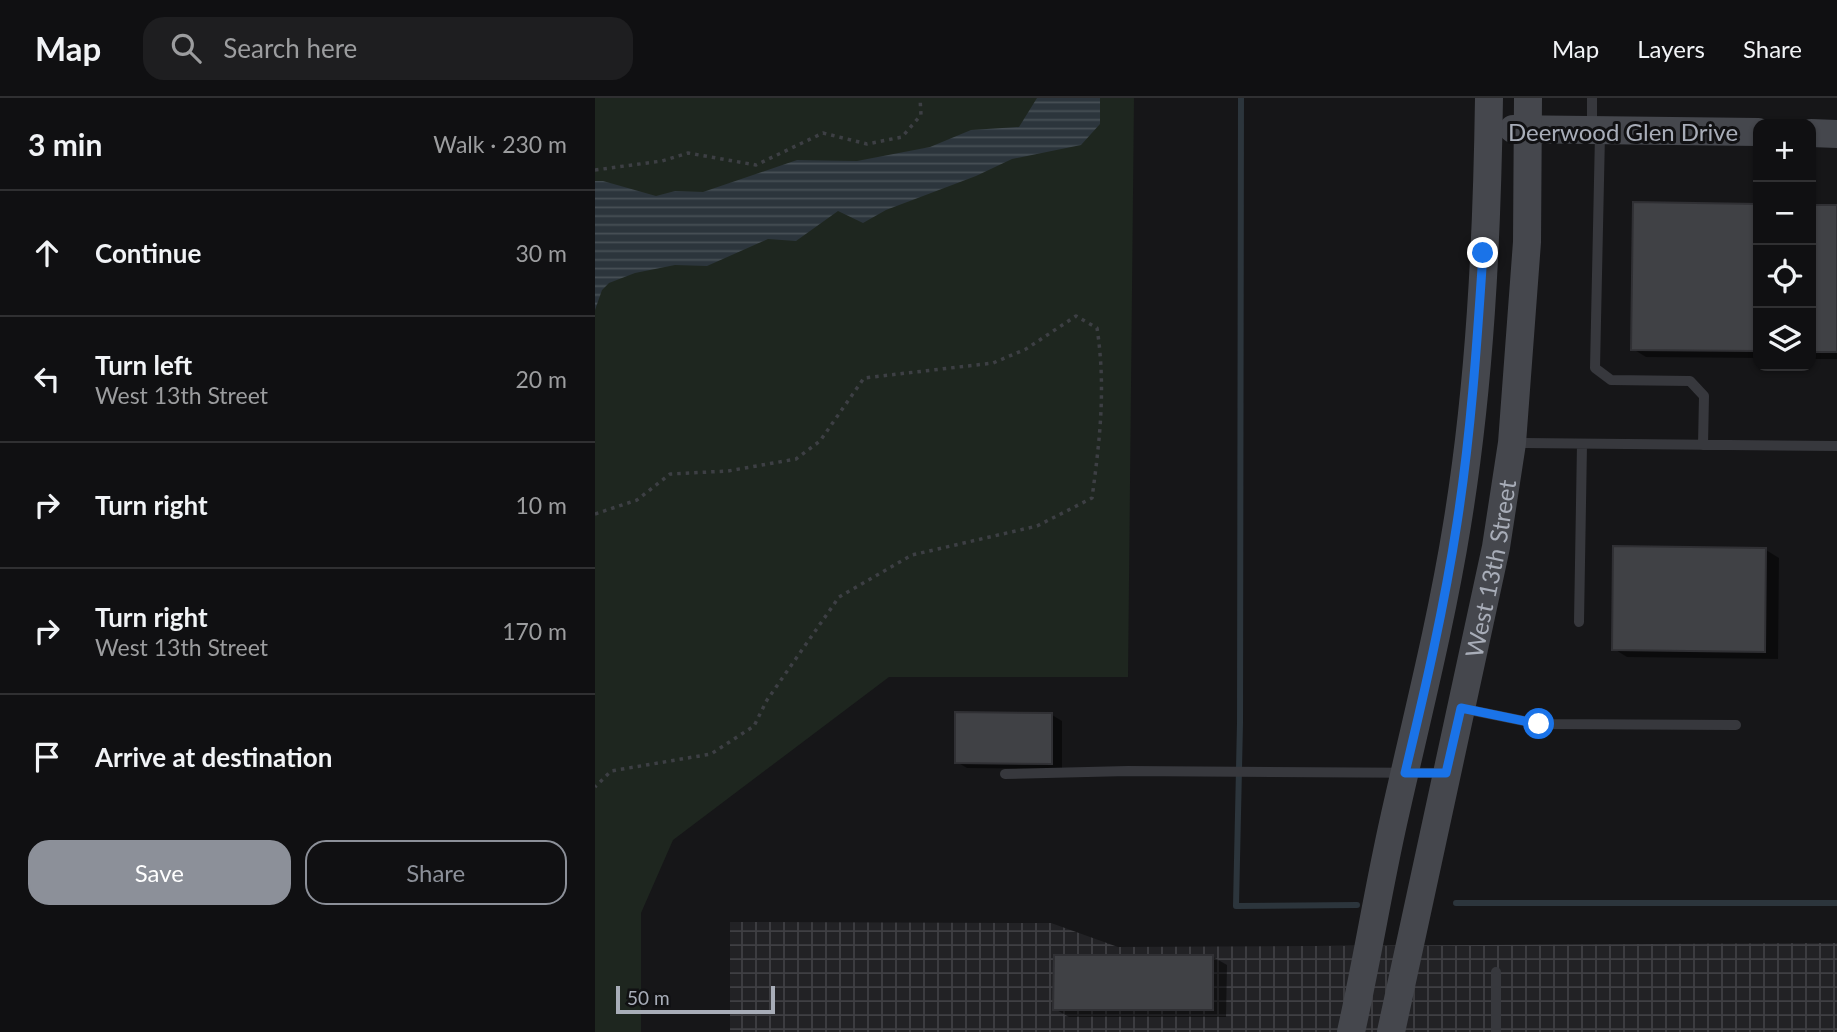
<!DOCTYPE html>
<html lang="en">
<head>
<meta charset="utf-8">
<style>
  :root { --surface:#101012; --page:#1e1e20; --text:#f1f3f6; --muted:#9c9d9f; --line:#303032; --accent:#8c9099 }
  body { margin:0; font-family:Lato,sans-serif; background:var(--page); color:var(--text) }
  .controls { position:absolute; right:21px; top:21px; display:grid; overflow:hidden; border-radius:14px; box-shadow:0 2px 5px #0004 }
  .controls button { width:63px; height:63px; display:grid; place-items:center; padding:0; border:0; border-bottom:2px solid var(--line); background:var(--surface); color:var(--text); font:35px sans-serif }
  .scale { position:absolute; left:21px; bottom:18px; width:159px; box-sizing:border-box; padding-left:7px; border:4px solid #a8adb8; border-top:0; font-size:19px; line-height:24px; white-space:nowrap; color:#a8adb8; -webkit-text-stroke:5px #111113; paint-order:stroke }
  .stop { position:absolute; width:21px; height:21px; margin:-16px; border:5px solid #1a73e8; border-radius:50%; background:#fff }
  .stop.end { background:#1a73e8; border-color:#fff; box-shadow:0 2px 7px #0008 }
  .list { margin:0; padding:0; list-style:none }
  h2 { display:flex; justify-content:space-between; align-items:center; height:91px; margin:0; padding:0 28px; font-size:30px }
  h2 small { font-size:23px; font-weight:400; color:var(--muted) }
  .list li { display:grid; grid-template-columns:46px 1fr auto; gap:21px; align-items:center; box-sizing:border-box; height:126px; padding:0 28px; border-top:2px solid var(--line) }
  .list b { display:block; font-size:26px; white-space:nowrap }
  .list p { margin:0; font-size:23px; white-space:nowrap; color:var(--muted) }
  .list em { font-size:23px; font-style:normal; color:var(--muted) }
  .actions { display:flex; gap:14px; padding:21px 28px }
  .actions a { flex:1; padding:16px 0; border:2px solid var(--accent); border-radius:21px; text-align:center; font-size:24px; color:var(--accent) }
  .actions .main { background:var(--accent); color:#fff }
  .icon { flex:none; width:38px; height:38px; fill:none; stroke:currentColor; stroke-width:2; stroke-linecap:round; stroke-linejoin:round }
  .map { position:relative; flex:none; width:1242px; height:934px; overflow:hidden }
  header { display:flex; align-items:center; gap:42px; box-sizing:border-box; height:98px; padding:0 35px; background:var(--surface); border-bottom:2px solid var(--line) }
  header strong { font-size:33px }
  nav { display:flex; gap:38px; margin-inline-start:auto; font-size:24px }
  .search { width:490px; height:63px; background:var(--page); display:flex; align-items:center; gap:18px; box-sizing:border-box; padding:0 24px; border-radius:21px; color:var(--muted); font-size:26px }
  main { display:flex }
  aside { flex:1; background:var(--surface) }
  .map>svg:first-child { display:block }
</style>
</head>
<body>
<header>
<strong>Map</strong>
<div class="search"><svg class="icon" aria-label="search" viewBox="0 0 24 24"><circle cx="10" cy="10" r="6"/><path d="M15 15l6 6"/></svg>Search here</div>
<nav><a>Map</a><a>Layers</a><a>Share</a></nav>
</header>
<main>
<aside>
<h2>3 min<small>Walk · 230 m</small></h2>
<ul class="list">
<li><svg class="icon" aria-label="ahead" viewBox="0 0 24 24"><path d="M12 20V5M6 11l6-6 6 6"/></svg><div><b>Continue</b></div><em>30 m</em></li>
<li><svg class="icon" aria-label="left" viewBox="0 0 24 24"><path d="M17 20v-9H6M10 6l-5 5 5 5"/></svg><div><b>Turn left</b><p>West 13th Street</p></div><em>20 m</em></li>
<li><svg class="icon" aria-label="right" viewBox="0 0 24 24"><path d="M7 20v-9h11M14 6l5 5-5 5"/></svg><div><b>Turn right</b></div><em>10 m</em></li>
<li><svg class="icon" aria-label="right" viewBox="0 0 24 24"><path d="M7 20v-9h11M14 6l5 5-5 5"/></svg><div><b>Turn right</b><p>West 13th Street</p></div><em>170 m</em></li>
<li><svg class="icon" aria-label="arrive" viewBox="0 0 24 24"><path d="M6 21V4h12l-3 4 3 4H6"/></svg><div><b>Arrive at destination</b></div></li>
</ul>
<div class="actions"><a class="main">Save</a><a>Share</a></div>
</aside>
<div class="map">
<svg width="1242" height="934" viewBox="0 0 1242 934">
  <defs>
    <pattern id="industrial-grid" width="8" height="8" patternUnits="userSpaceOnUse" patternTransform="scale(1.75)"><rect width="8" height="8" fill="#222225"/><path d="M0 4h8M4 0v8" fill="none" stroke="#3f3f43"/></pattern>
    <pattern id="water-rules" width="6" height="5" patternUnits="userSpaceOnUse" patternTransform="scale(1.75)"><rect width="6" height="5" fill="#2c353c"/><path d="M0 2.5h6" fill="none" stroke="#485056"/></pattern>
  </defs>
  <rect width="100%" height="100%" fill="#161618"/>
  <path fill="url(#industrial-grid)" d="M 135,824 L 456,825 L 523,849 L 1242,845 L 1242,934 L 135,934 Z"/>
  <path fill="#1e261f" d="M 0,0 L 539,0 L 533,579 L 294,579 L 78,742 L 46,815 L 46,934 L 0,934 Z"/>
  <path fill="url(#water-rules)" d="M 442,0 L 505,0 L 505,26 L 486,47 L 417,61 L 381,78 L 291,112 L 268,125 L 243,113 L 201,143 L 173,141 L 112,168 L 80,167 L 40,175 L 14,185 L 7,192 L 0,212 L 0,83 L 8,83 L 61,98 L 80,93 L 108,94 L 202,62 L 262,63 L 335,49 L 376,32 L 424,29 Z"/>
  <path fill="#0007" d="M 1040,106 L 1163,108 L 1163,260 L 1051,259 L 1038,251 Z
    M 1216,108 L 1242,109 L 1242,261 L 1216,261 Z
    M 1171,452 L 1184,460 L 1183,561 L 1032,559 L 1019,551 Z
    M 457,617 L 467,623 L 467,671 L 372,670 L 362,664 Z
    M 618,859 L 632,867 L 631,919 L 474,919 L 460,911 Z"/>
  <g fill="none" stroke-linecap="round" stroke-linejoin="round">
    <path stroke="#2c353c" stroke-width="6" d="M 646,0 L 645,625 L 641,808 L 762,807
      M 861,805 L 1242,805"/>
  </g>
  <path fill="#404145" stroke="#303034" stroke-width="2" d="M 1038,104 L 1163,106 L 1163,253 L 1036,252 Z
    M 1216,107 L 1242,107 L 1242,254 L 1216,254 Z
    M 1018,448 L 1171,450 L 1170,554 L 1017,552 Z
    M 360,614 L 457,615 L 457,666 L 360,665 Z
    M 459,857 L 618,857 L 618,912 L 458,912 Z"/>
  <g fill="none" stroke-linecap="round" stroke-linejoin="round">
    <path stroke="#3d3f44" stroke-width="3.5" stroke-dasharray="3.5 5" stroke-linecap="butt" d="M 0,72 L 67,63 L 93,55 L 161,67 L 228,35 L 272,46 L 307,39 L 326,17 L 325,0
      M 0,416 L 42,402 L 75,376 L 133,373 L 201,361 L 225,343 L 269,280 L 398,265 L 431,251 L 481,218 L 502,230 C 511,289 505,341 497,400 L 442,428 L 317,457 L 244,499 L 172,602 L 159,628 L 116,656 L 16,673 L 0,689"/>
    <path stroke="#37383d" stroke-width="10" d="M 997,31 L 997,0
      M 1005,36 L 1000,270 L 1016,282 L 1095,283 L 1109,298 L 1108,347
      M 918,345 L 1242,348
      M 984,524 L 987,346
      M 870,611 L 944,626 L 1141,627
      M 410,676 L 533,673 L 851,675
      M 901,874 L 901,934"/>
    <g stroke="#45474d" stroke-width="28">
      <path d="M 918,31 L 1163,34"/>
      <path d="M 1216,35 L 1242,36"/>
      <path d="M 756,934 C 772,863 783,792 799,721 C 821,623 846,526 862,427 C 885,287 892,142 894,0"/>
      <path id="s1" d="M 796,934 L 901,449 L 917,345 L 932,144 L 933,0"/>
    </g>
  </g>
  <g fill="none" stroke-linecap="round" stroke-linejoin="round">
    <path stroke="#1a73e8" stroke-width="9" d="M 888,155 C 882,245 876,336 862,425 C 849,510 830,592 810,675 L 851,675 L 866,610 L 944,626"/>
  </g>
  <g text-anchor="middle" dominant-baseline="central" stroke-width="6" stroke-linejoin="round" paint-order="stroke">
    <g font-size="24" fill="#a8adb8" stroke="#111113">
      <text x="1028" y="33">Deerwood Glen Drive</text>
      <text stroke="none"><textPath href="#s1" startOffset="474">West 13th Street</textPath></text>
    </g>
  </g>
</svg>
<div class="controls">
<button>+</button>
<button>−</button>
<button><svg class="icon" aria-label="locate" viewBox="0 0 24 24"><circle cx="12" cy="12" r="6"/><path d="M12 2v4M12 18v4M2 12h4M18 12h4"/></svg></button>
<button><svg class="icon" aria-label="layers" viewBox="0 0 24 24"><path d="M12 4l9 5-9 5-9-5zM3 14l9 5 9-5"/></svg></button>
</div>
<div class="scale">50 m</div>
<div class="stop" style="left:944px;top:626px"></div>
<div class="stop end" style="left:888px;top:155px"></div>
</div>
</main>
</body>
</html>
